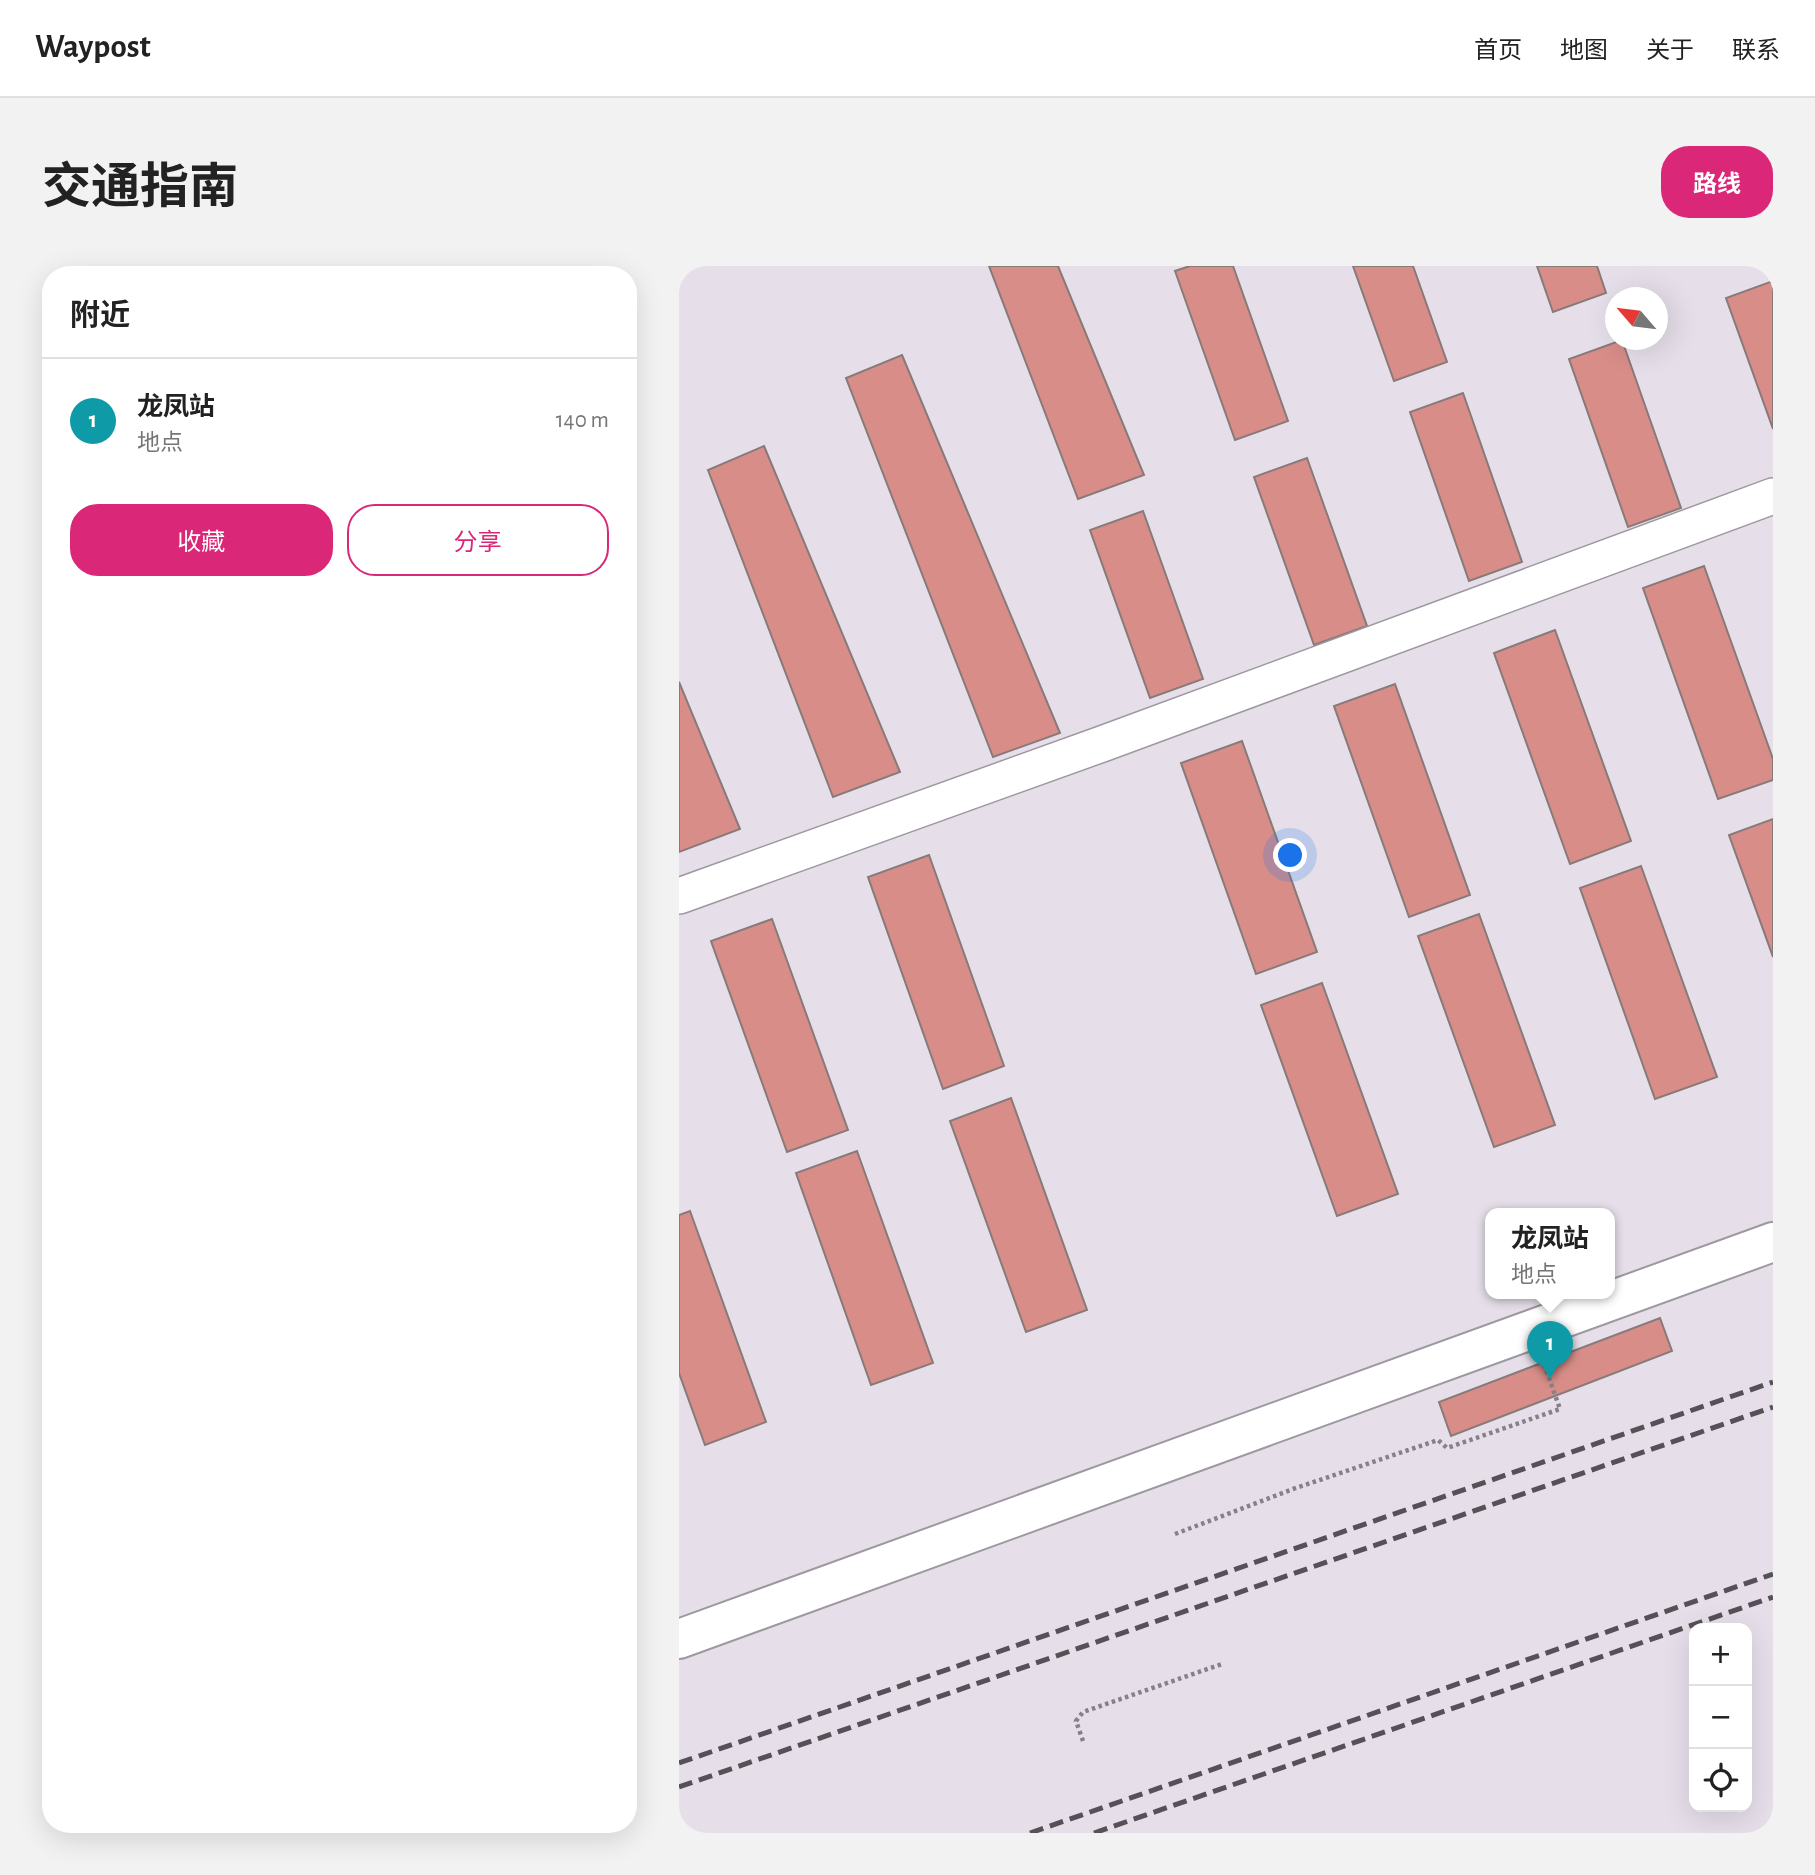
<!DOCTYPE html>
<html lang="zh">
<head>
<meta charset="utf-8">
<style>
  :root { --surface:#fff; --page:#f2f2f2; --text:#222; --muted:#767676; --line:#e0e0e0; --accent:#db2777 }
  body { margin:0; font-family:"Alegreya Sans","Noto Sans SC",sans-serif; background:var(--page); color:var(--text) }
  .controls { position:absolute; right:21px; bottom:21px; display:grid; overflow:hidden; border-radius:14px; box-shadow:0 7px 28px #0002 }
  .controls button { width:63px; height:63px; display:grid; place-items:center; padding:0; border:0; border-bottom:2px solid var(--line); background:var(--surface); color:var(--text); font:35px sans-serif }
  .compass { position:absolute; left:926px; top:21px; width:63px; height:63px; border-radius:50%; background:var(--surface); box-shadow:0 7px 28px #0002; rotate:298deg }
  .you { position:absolute; left:612px; top:590px; width:24px; height:24px; margin:-18px; border:5px solid #fff; border-radius:50%; background:#1a73e8; box-shadow:0 0 0 10px #1a73e833 }
  .badge { display:grid; place-items:center; width:46px; height:46px; border-radius:50%; background:var(--accent); color:#fff; font-size:23px; font-weight:700 }
  .pin { position:absolute; translate:-50% -58px; filter:drop-shadow(0 2px 4px #0008) }
  .pin::after { content:''; position:absolute; top:37px; width:24px; height:21px; background:inherit; clip-path:polygon(0 0,100% 0,50% 100%) }
  .popup { position:absolute; left:806px; top:942px; width:130px; height:91px; box-sizing:border-box; display:grid; place-content:center; border-radius:14px; background:var(--surface); filter:drop-shadow(0 2px 5px #0005); font-size:23px; white-space:nowrap; color:var(--muted) }
  .popup b { font-size:26px; color:var(--text) }
  .popup::after { content:''; position:absolute; left:50%; top:100%; margin-left:-14px; border:14px solid transparent; border-top-color:var(--surface) }
  .list { margin:0; padding:0; list-style:none }
  h2 { display:flex; justify-content:space-between; align-items:center; height:91px; margin:0; padding:0 28px; font-size:30px }
  h2 small { font-size:23px; font-weight:400; color:var(--muted) }
  .list li { display:grid; grid-template-columns:46px 1fr auto; gap:21px; align-items:center; box-sizing:border-box; height:126px; padding:0 28px; border-top:2px solid var(--line) }
  .list b { display:block; font-size:26px; white-space:nowrap }
  .list p { margin:0; font-size:23px; white-space:nowrap; color:var(--muted) }
  .list em { font-size:23px; font-style:normal; color:var(--muted) }
  .actions { display:flex; gap:14px; padding:21px 28px }
  .actions a { flex:1; padding:16px 0; border:2px solid var(--accent); border-radius:28px; text-align:center; font-size:24px; color:var(--accent) }
  .actions .main { background:var(--accent); color:#fff }
  .icon { flex:none; width:38px; height:38px; fill:none; stroke:currentColor; stroke-width:2; stroke-linecap:round; stroke-linejoin:round }
  .map { position:relative; flex:none; width:1094px; height:1567px; overflow:hidden; border-radius:28px }
  header { display:flex; align-items:center; gap:42px; box-sizing:border-box; height:98px; padding:0 35px; background:var(--surface); border-bottom:2px solid var(--line) }
  header strong { font-size:33px }
  nav { display:flex; gap:38px; margin-inline-start:auto; font-size:24px }
  .intro { display:flex; align-items:center; justify-content:space-between; box-sizing:border-box; height:168px; padding:0 42px }
  h1 { margin:0; font-size:49px }
  .button { padding:18px 32px; border-radius:28px; background:var(--accent); color:#fff; font-size:24px; font-weight:700 }
  main { display:flex; gap:42px; padding:0 42px }
  aside { flex:1; background:var(--surface); border-radius:28px; box-shadow:0 7px 28px #0002 }
  .map>svg:first-child { display:block }
</style>
</head>
<body>
<header>
<strong>Waypost</strong>
<nav><a>首页</a><a>地图</a><a>关于</a><a>联系</a></nav>
</header>
<div class="intro"><h1>交通指南</h1><a class="button">路线</a></div>
<main>
<aside>
<h2>附近<small></small></h2>
<ul class="list">
<li><span class="badge" style="background:#0f9aa8">1</span><div><b>龙凤站</b><p>地点</p></div><em>140 m</em></li>
</ul>
<div class="actions"><a class="main">收藏</a><a>分享</a></div>
</aside>
<div class="map">
<svg width="1094" height="1567" viewBox="0 0 1094 1567">
  <rect width="100%" height="100%" fill="#e6dfea"/>
  <path fill="#d88d89" stroke="#877a79" stroke-width="2" d="M 310,0 L 379,0 L 465,209 L 399,233 Z
    M 511,0 L 554,0 L 609,155 L 556,174 L 496,5 Z
    M 674,0 L 734,0 L 768,96 L 715,115 Z
    M 858,0 L 918,0 L 927,27 L 874,46 Z
    M 1094,15 L 1094,163 L 1047,32 Z
    M 943,74 L 1002,242 L 949,261 L 890,93 Z
    M 223,89 L 381,467 L 314,491 L 167,112 Z
    M 784,127 L 843,296 L 790,315 L 731,146 Z
    M 85,180 L 221,506 L 154,531 L 29,204 Z
    M 628,192 L 688,360 L 635,379 L 575,211 Z
    M 464,245 L 524,413 L 471,432 L 411,264 Z
    M 1025,300 L 1094,493 L 1094,514 L 1039,533 L 964,322 Z
    M 876,364 L 952,575 L 891,598 L 815,387 Z
    M 0,416 L 61,563 L 0,586 Z
    M 716,418 L 791,629 L 730,651 L 655,440 Z
    M 563,475 L 638,686 L 577,708 L 502,497 Z
    M 1094,553 L 1094,691 L 1050,569 Z
    M 250,589 L 325,800 L 264,823 L 189,611 Z
    M 962,600 L 1038,811 L 976,833 L 901,622 Z
    M 800,648 L 876,859 L 815,881 L 739,670 Z
    M 93,653 L 169,864 L 108,886 L 32,675 Z
    M 643,717 L 719,928 L 658,950 L 582,739 Z
    M 332,832 L 408,1044 L 347,1066 L 271,855 Z
    M 178,885 L 254,1097 L 192,1119 L 117,907 Z
    M 11,945 L 87,1156 L 26,1179 L 0,1107 L 0,949 Z
    M 981,1052 L 993,1085 L 772,1170 L 760,1136 Z"/>
  <g fill="none" stroke-linecap="round" stroke-linejoin="round">
    <g stroke="#9e98a1" stroke-width="38">
      <path id="minor" d="M 0,630 L 423,478 L 1094,230"/>
    </g>
    <g stroke="#9e98a1" stroke-width="42">
      <path id="tertiary" d="M 0,1373 L 1094,976"/>
    </g>
    <path stroke="#868189" stroke-width="4.5" stroke-dasharray="3.5 3.5" stroke-linecap="butt" d="M 496,1268 L 614,1223 L 759,1174 L 768,1182 L 881,1143 L 864,1095
      M 404,1475 L 397,1455 L 404,1446 L 543,1398"/>
    <use href="#minor" stroke="#fff" stroke-width="35"/>
    <use href="#tertiary" stroke="#fff" stroke-width="38"/>
    <path stroke="#555157" stroke-width="5" stroke-dasharray="14 7" stroke-linecap="butt" d="M 0,1497 L 1094,1116
      M 0,1521 L 1094,1141
      M 351,1567 L 1094,1308
      M 415,1567 L 1094,1331"/>
  </g>
</svg>
<div class="controls">
<button>+</button>
<button>−</button>
<button><svg class="icon" aria-label="locate" viewBox="0 0 24 24"><circle cx="12" cy="12" r="6"/><path d="M12 2v4M12 18v4M2 12h4M18 12h4"/></svg></button>
</div>
<svg class="compass" viewBox="-18 -18 36 36"><path d="M0-13l5 13h-10z" fill="#e53935"/><path d="M0 13l5-13h-10z" fill="#767676"/></svg>
<div class="you"></div>
<div class="pin badge" style="left:871px;top:1113px;background:#0f9aa8">1</div>
<div class="popup"><b>龙凤站</b>地点</div>
</div>
</main>
</body>
</html>
